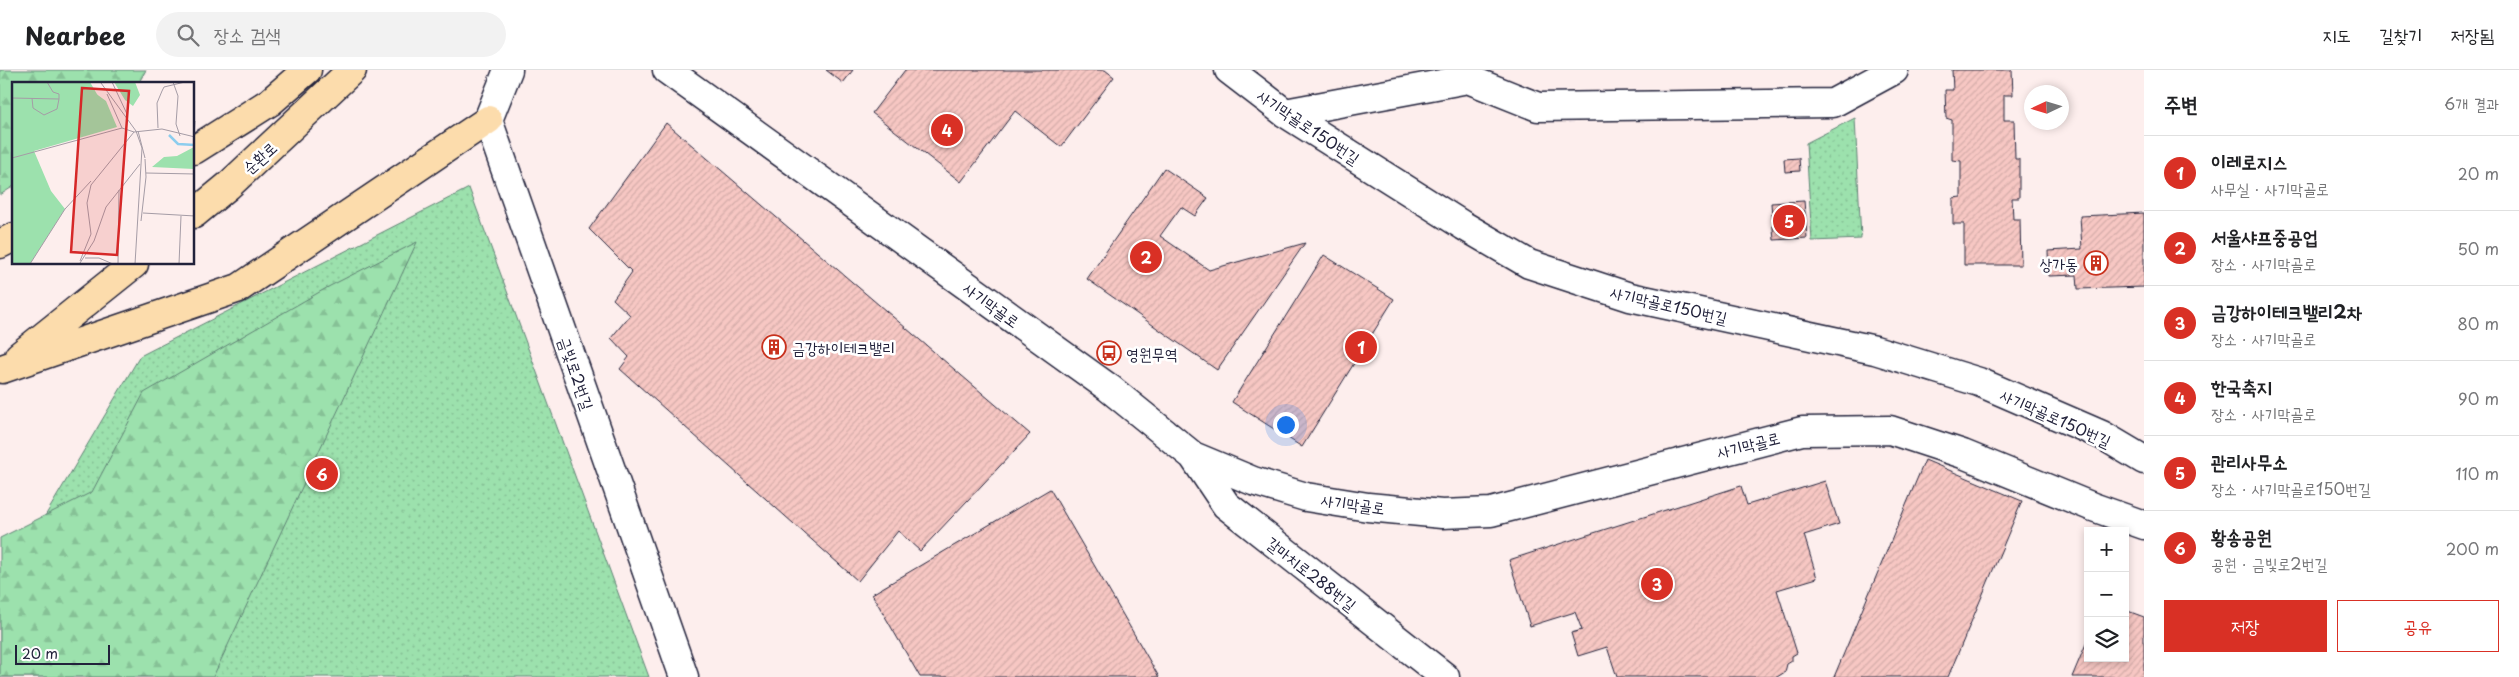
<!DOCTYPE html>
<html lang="ko">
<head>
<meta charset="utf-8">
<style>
  :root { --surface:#fff; --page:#f2f2f2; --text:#202124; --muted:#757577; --line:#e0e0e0; --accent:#d93025 }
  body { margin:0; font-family:"Playpen Sans","Poor Story",sans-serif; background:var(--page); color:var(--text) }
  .controls { position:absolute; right:15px; bottom:15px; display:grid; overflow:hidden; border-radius:0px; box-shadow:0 2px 8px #0003 }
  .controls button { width:45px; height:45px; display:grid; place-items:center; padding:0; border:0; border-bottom:1px solid var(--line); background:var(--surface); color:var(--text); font:25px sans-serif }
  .compass { position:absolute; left:2024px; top:15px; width:45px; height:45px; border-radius:50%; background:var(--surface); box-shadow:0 2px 8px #0003; rotate:266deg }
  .scale { position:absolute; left:15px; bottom:12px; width:95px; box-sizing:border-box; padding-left:5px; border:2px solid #22223b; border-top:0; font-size:14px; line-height:18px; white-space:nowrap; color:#22223b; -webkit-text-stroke:4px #fff; paint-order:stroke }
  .you { position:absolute; left:1285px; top:354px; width:18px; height:18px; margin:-12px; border:4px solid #fff; border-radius:50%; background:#1a73e8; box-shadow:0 0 0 8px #1a73e833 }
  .badge { display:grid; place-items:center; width:32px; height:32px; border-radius:50%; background:var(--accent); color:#fff; font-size:16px; font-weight:700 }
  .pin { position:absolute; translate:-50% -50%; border:2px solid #fff; box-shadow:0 1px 5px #0006 }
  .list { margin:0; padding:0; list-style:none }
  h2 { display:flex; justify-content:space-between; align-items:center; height:65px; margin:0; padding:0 20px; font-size:21px }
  h2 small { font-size:16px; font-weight:400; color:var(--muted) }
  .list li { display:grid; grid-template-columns:32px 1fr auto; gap:15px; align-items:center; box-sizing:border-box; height:75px; padding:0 20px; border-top:1px solid var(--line) }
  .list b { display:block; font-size:19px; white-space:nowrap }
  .list p { margin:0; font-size:16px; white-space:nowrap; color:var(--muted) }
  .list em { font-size:16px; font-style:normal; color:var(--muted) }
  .actions { display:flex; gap:10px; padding:15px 20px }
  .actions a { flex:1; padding:11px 0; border:1px solid var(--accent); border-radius:0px; text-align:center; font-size:18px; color:var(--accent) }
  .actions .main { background:var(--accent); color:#fff }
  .icon { flex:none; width:28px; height:28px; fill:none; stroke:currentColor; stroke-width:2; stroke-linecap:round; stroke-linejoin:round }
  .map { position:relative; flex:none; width:2144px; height:607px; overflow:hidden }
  header { display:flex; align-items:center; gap:30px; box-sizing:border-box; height:70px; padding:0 25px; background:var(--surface); border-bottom:1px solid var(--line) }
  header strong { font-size:24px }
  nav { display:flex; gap:28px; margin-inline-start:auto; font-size:18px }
  .search { width:350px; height:45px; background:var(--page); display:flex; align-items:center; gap:12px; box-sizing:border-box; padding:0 18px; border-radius:28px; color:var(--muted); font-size:19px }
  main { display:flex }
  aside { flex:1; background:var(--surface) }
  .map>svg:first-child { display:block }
</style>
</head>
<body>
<header>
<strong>Nearbee</strong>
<div class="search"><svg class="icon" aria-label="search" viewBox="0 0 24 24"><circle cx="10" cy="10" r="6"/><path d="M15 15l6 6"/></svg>장소 검색</div>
<nav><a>지도</a><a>길찾기</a><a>저장됨</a></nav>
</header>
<main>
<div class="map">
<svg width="2144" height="607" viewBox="0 0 2144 607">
  <defs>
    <pattern id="grass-dots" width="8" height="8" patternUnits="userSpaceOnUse" patternTransform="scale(1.25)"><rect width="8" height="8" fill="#9ce1ad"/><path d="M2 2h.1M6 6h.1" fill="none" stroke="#86c196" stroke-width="1.8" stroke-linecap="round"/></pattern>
    <pattern id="forest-firs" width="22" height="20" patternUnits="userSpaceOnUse" patternTransform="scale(1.25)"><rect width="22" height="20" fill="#9ce1ad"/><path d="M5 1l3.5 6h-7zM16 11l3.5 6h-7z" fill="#86c196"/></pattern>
    <pattern id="building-hatch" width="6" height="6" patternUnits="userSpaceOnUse" patternTransform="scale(1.25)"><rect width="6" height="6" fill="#f7c7c3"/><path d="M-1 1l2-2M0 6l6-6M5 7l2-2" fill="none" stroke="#d3aba8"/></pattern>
  </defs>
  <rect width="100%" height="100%" fill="#fdeeed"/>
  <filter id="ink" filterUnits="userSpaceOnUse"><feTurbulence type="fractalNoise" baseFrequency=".02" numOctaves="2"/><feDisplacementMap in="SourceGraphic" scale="10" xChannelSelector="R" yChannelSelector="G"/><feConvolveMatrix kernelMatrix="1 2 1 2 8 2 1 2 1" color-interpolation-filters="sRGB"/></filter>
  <g filter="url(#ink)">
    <path fill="url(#grass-dots)" stroke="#5f8274" d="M 1855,48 L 1861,169 L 1812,171 L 1806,73 Z
      M 469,118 L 649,607 L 0,607 L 0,522 L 140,286 Z"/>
    <path fill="url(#forest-firs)" stroke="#5f8274" d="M 0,0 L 146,0 L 138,14 L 14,14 L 14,116 L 0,125 Z
      M 417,172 L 213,607 L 0,607 L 0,468 L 92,422 L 144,323 L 330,216 Z"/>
    <path fill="url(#building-hatch)" stroke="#22223b" d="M 826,0 L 853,0 L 843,13 Z
      M 905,0 L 1105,0 L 1114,7 L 1061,77 L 1015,41 L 961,112 L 872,43 Z
      M 1952,0 L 2012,0 L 2013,25 L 2004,25 L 2004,50 L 2014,50 L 2015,89 L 2019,89 L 2019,128 L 2012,128 L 2013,149 L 2020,149 L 2021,195 L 1964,195 L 1964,154 L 1953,154 L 1953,128 L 1961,127 L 1961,91 L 1952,90 L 1952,50 L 1946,48 L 1945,20 L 1953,20 Z
      M 666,53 L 1030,364 L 920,481 L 898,461 L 858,511 L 620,299 L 629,287 L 611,268 L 630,245 L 613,229 L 632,202 L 589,159 Z
      M 1799,88 L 1800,101 L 1785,102 L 1784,89 Z
      M 1164,98 L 1208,128 L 1195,146 L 1181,137 L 1160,166 L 1209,200 L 1305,173 L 1217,300 L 1087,209 Z
      M 1804,131 L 1807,168 L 1774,170 L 1771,133 Z
      M 2144,143 L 2144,217 L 2078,219 L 2077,205 L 2049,206 L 2048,181 L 2082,179 L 2080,146 Z
      M 1324,185 L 1394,229 L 1302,377 L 1232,332 Z
      M 1925,390 L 2022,431 L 1948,607 L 1834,607 Z
      M 1825,411 L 1839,454 L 1804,465 L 1817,508 L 1777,520 L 1797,583 L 1792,586 L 1792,591 L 1787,594 L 1785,602 L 1777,607 L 1617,607 L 1607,577 L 1578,586 L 1571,563 L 1582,560 L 1575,542 L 1530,556 L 1509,490 L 1741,416 L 1747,435 Z
      M 1050,419 L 1159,607 L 920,607 L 872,524 Z
      M 2125,540 L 2144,547 L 2144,607 L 2072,607 L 2088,569 L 2088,588 L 2125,588 Z"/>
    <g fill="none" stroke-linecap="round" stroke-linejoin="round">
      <g stroke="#22223b" stroke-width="31">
        <path id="minor" d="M 508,0 L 488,50 L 684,607
          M 667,0 L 1109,318 L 1193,386 L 1253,411 L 1306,427 L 1368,437 L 1442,444 L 1491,442 L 1802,361 L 1890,360 L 1963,384 L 2093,437 L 2144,455
          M 1229,0 L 1285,43 L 1464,156 L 1529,194 L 1630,227 L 1875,280 L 1979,312 L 2102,365 L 2144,390
          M 1285,43 L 1468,9 L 1538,37 L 1833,33 L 1894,0
          M 1193,386 L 1226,435 L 1445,607"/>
      </g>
      <g stroke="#22223b" stroke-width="31">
        <path id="major" d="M 194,80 L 270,32 L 307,0
          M 194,144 L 228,116 L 352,0
          M 0,174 L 14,167
          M 19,286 L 134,194
          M 2,299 L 239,218 L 488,50"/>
      </g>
      <use href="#minor" stroke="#fff" stroke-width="28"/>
      <use href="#major" stroke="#fcdcac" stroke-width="28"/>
    </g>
  </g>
  <defs>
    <g id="building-ring" transform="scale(1.25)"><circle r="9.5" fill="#fff" stroke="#c8321e" stroke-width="1.5"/><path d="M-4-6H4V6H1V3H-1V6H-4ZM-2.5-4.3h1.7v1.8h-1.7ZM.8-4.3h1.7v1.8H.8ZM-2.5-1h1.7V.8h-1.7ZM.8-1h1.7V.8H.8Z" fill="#c8321e"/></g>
    <g id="bus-ring" transform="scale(1.25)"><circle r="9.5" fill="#fff" stroke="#c8321e" stroke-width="1.5"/><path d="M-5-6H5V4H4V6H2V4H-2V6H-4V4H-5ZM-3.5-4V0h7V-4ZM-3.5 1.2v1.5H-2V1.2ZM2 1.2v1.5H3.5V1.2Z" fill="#c8321e"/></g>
  </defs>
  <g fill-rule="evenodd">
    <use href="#building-ring" x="2096" y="193"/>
    <use href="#building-ring" x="774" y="277"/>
    <use href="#bus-ring" x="1109" y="283"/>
  </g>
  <g text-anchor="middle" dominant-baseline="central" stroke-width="5" stroke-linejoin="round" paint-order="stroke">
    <g font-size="16" fill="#22223b" stroke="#fff">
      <text transform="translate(1309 56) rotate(34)">사기막골로150번길</text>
      <text transform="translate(259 87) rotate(-42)">순환로</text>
      <text transform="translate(992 234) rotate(36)">사기막골로</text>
      <text transform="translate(1669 234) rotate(13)">사기막골로150번길</text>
      <text transform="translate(577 303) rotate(71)">금빛로2번길</text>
      <text transform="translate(2056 347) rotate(24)">사기막골로150번길</text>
      <text transform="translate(1748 374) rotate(-14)">사기막골로</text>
      <text transform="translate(1353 433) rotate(8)">사기막골로</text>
      <text transform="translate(1312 503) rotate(38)">갈마치로288번길</text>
    </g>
    <g font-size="16" fill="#22223b" stroke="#fff" text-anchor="start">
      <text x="2078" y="193" text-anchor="end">상가동</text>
      <text x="792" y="277">금강하이테크밸리</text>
      <text x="1126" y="283">영원무역</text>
    </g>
  </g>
  <g transform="translate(12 12)">
    <rect width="182" height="182" fill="#fdeeed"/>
    <path d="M 0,0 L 68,0 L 94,19 L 105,45 L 22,69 L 39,109 L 53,127 L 18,182 L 0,182 Z" fill="#9ce1ad"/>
    <path d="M 48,0 L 78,0 L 101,40 L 52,12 ZM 102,0 L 123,0 L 128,13 L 121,24 L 113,18 ZM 182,65 L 182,87 L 140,85 L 152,75 L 165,74 Z" fill="#9ce1ad"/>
    <path fill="none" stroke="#8dcdee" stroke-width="2.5" d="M 157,53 L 166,62 L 183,63"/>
    <path fill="none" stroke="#a59ca6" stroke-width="1" d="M 100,0 L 115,32M 161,0 L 166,14 L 164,42 L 168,54M 89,1 L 124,49 L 130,66 L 123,182M 95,12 L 110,46M 0,16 L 47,17 L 47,12 L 41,10 L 35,0M 20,16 L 21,26 L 32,33 L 45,27 L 47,17M 146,46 L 145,21 L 150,9 L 152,5 L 173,0M 126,49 L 133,76M 182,55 L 183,39M 0,76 L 110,46 L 122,50 L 150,47 L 183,55M 134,91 L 183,92M 131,131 L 183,134M 129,139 L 134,95 L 133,77M 73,176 L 87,176 L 101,182M 68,179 L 79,152 L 75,121 L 79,103 L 122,50M 68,181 L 82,159 L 94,125 L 128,82M 18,182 L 53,127 L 79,99M 106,182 L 107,108M 167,182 L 169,134"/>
    <path fill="#d62828" fill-opacity="0.15" stroke="#d62828" stroke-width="2.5" d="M 70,6 L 117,9 L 105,173 L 59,170 Z"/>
    <rect width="182" height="182" fill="none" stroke="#22223b" stroke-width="2.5"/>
  </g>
</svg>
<div class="controls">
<button>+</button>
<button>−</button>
<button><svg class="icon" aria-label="layers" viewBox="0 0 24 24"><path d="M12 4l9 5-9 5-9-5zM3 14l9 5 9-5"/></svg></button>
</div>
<svg class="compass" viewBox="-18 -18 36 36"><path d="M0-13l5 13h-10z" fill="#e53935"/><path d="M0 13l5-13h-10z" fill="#757577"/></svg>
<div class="scale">20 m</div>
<div class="you"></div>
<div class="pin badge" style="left:1361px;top:277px">1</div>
<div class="pin badge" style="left:1146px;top:187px">2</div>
<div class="pin badge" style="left:1657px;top:514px">3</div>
<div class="pin badge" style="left:947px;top:60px">4</div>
<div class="pin badge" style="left:1789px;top:151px">5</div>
<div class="pin badge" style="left:322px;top:404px">6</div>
</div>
<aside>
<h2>주변<small>6개 결과</small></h2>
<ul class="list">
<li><span class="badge">1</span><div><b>이레로지스</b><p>사무실 · 사기막골로</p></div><em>20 m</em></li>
<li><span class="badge">2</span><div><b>서울샤프중공업</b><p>장소 · 사기막골로</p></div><em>50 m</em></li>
<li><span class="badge">3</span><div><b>금강하이테크밸리2차</b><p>장소 · 사기막골로</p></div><em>80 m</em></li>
<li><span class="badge">4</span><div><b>한국축지</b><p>장소 · 사기막골로</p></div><em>90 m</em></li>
<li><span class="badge">5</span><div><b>관리사무소</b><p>장소 · 사기막골로150번길</p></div><em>110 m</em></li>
<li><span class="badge">6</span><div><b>황송공원</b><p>공원 · 금빛로2번길</p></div><em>200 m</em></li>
</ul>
<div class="actions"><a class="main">저장</a><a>공유</a></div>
</aside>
</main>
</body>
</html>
